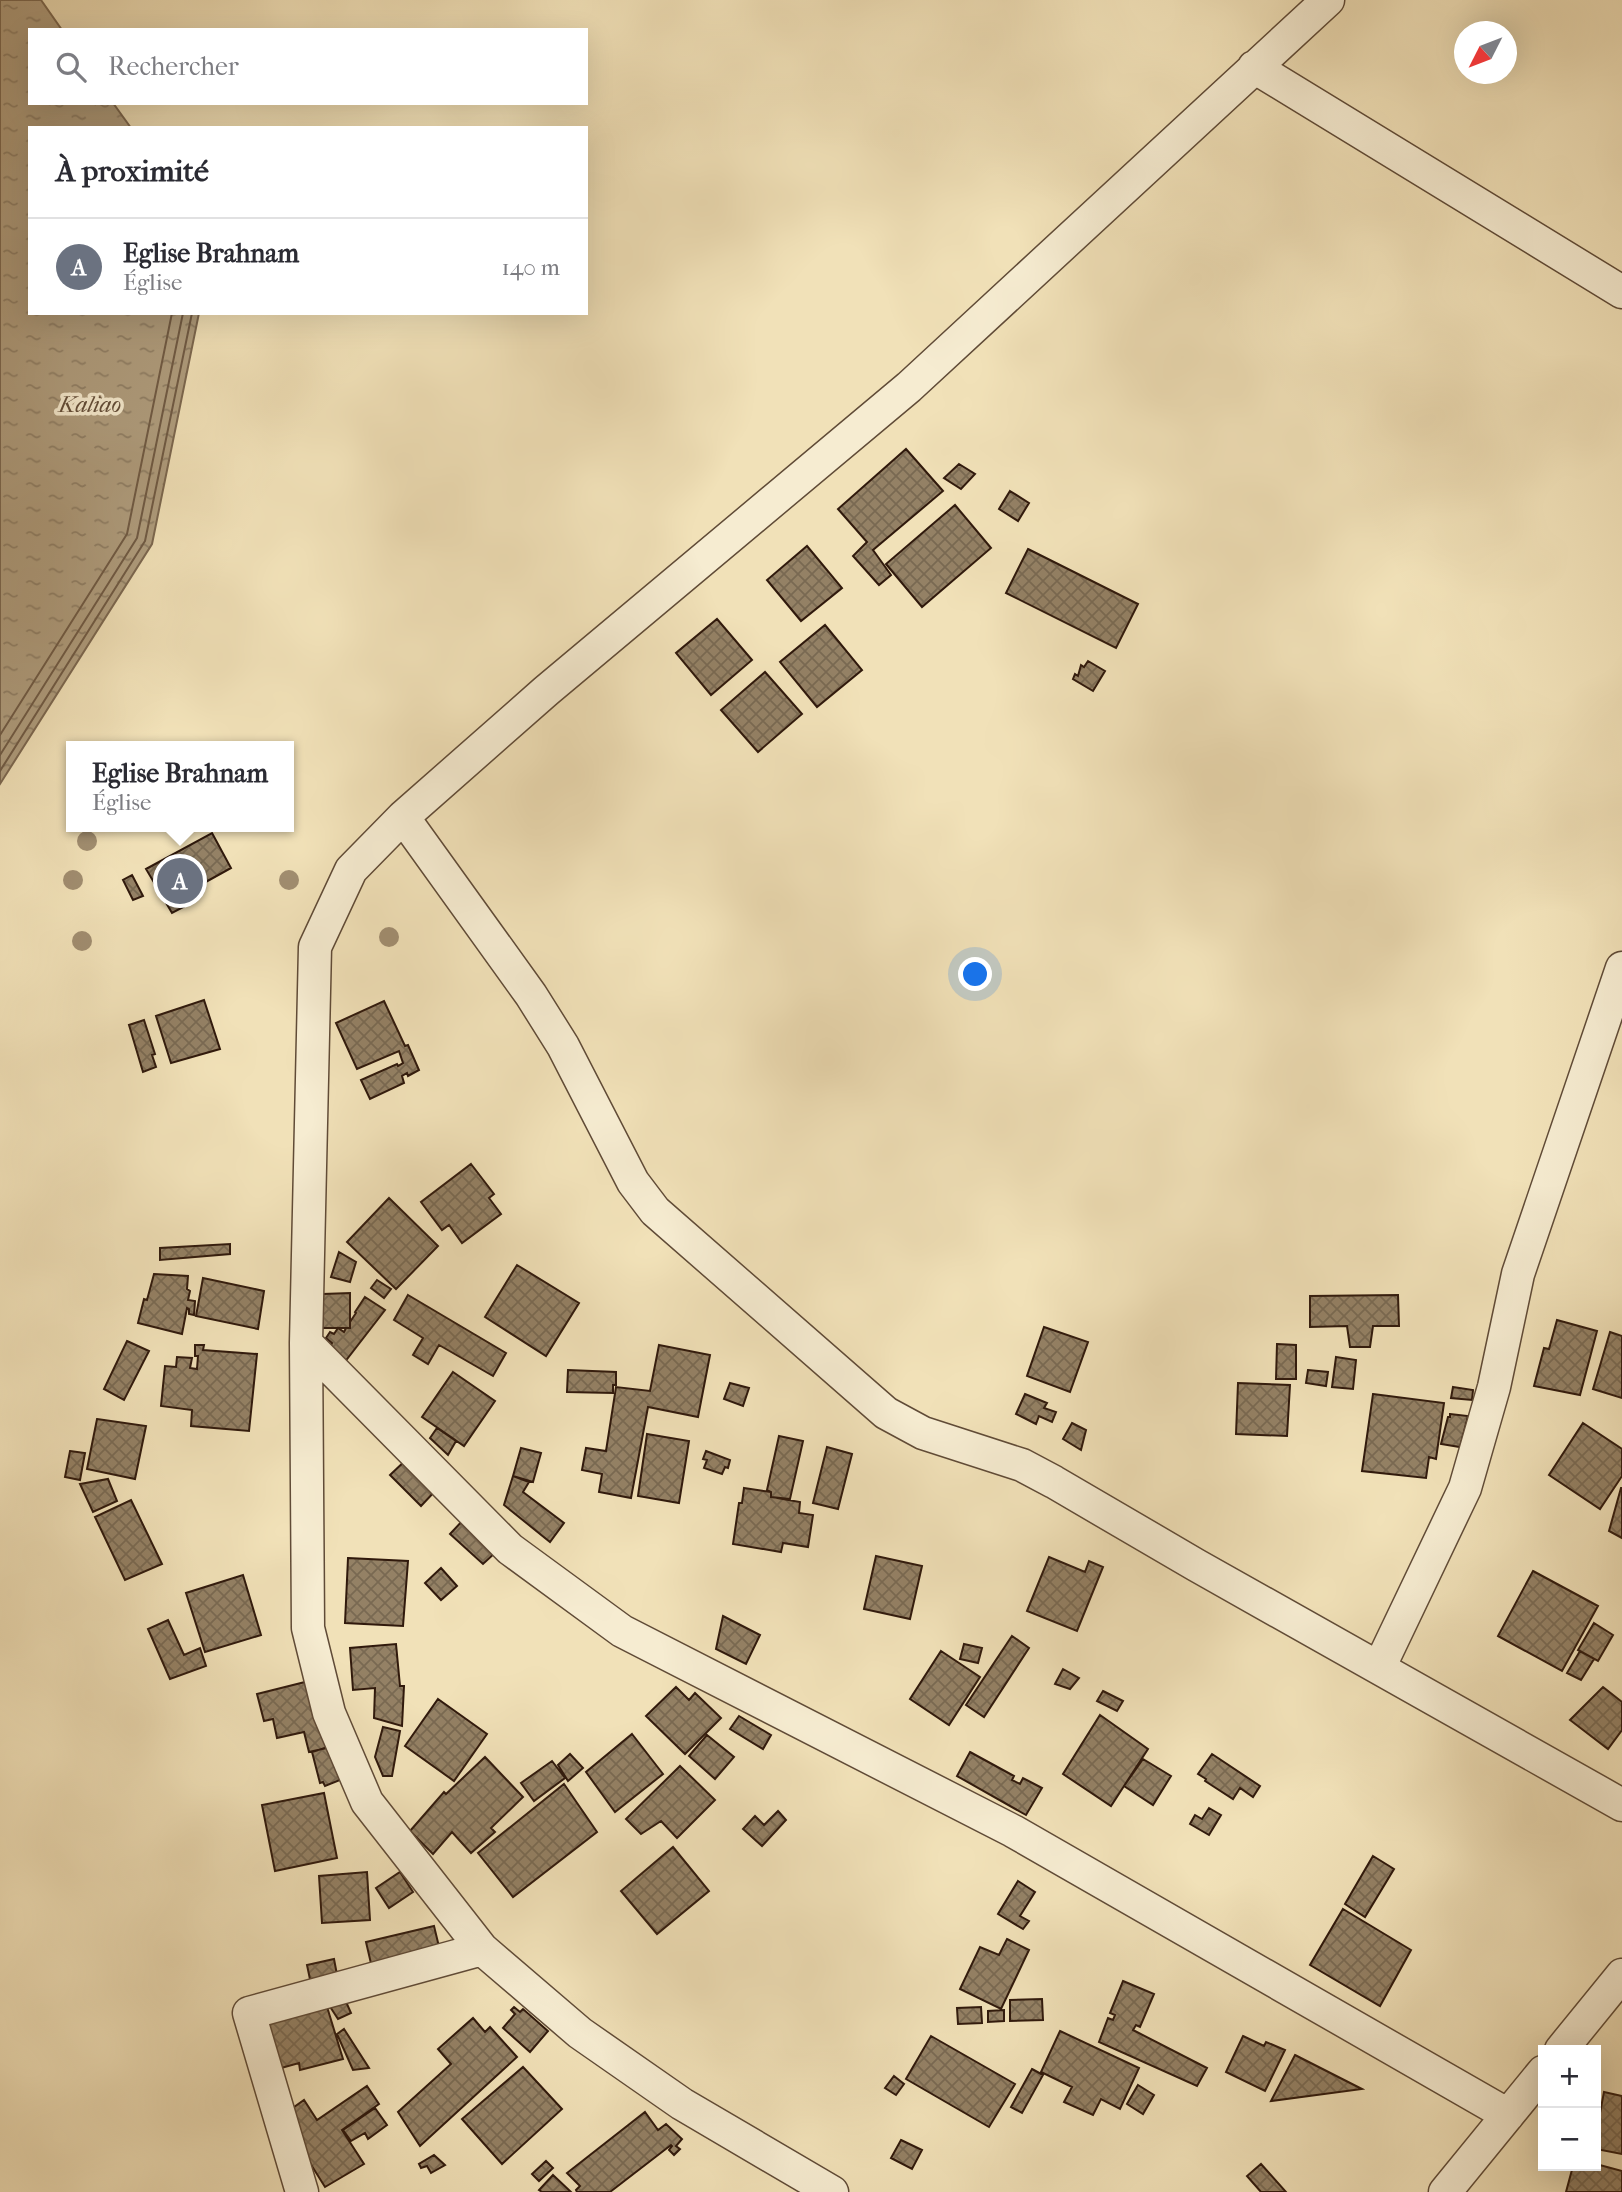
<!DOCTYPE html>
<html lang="fr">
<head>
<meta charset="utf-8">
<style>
  :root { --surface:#fff; --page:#f7f7f7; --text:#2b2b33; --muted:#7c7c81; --line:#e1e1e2; --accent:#1a73e8 }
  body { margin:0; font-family:"IM FELL French Canon",serif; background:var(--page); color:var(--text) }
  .controls { position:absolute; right:21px; bottom:21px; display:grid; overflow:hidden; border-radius:0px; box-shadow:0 7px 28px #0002 }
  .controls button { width:63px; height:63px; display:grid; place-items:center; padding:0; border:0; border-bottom:2px solid var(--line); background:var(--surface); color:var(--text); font:35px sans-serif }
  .compass { position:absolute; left:1454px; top:21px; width:63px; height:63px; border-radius:50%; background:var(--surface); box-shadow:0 7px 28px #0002; rotate:228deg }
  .you { position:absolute; left:976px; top:975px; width:24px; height:24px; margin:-18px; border:5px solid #fff; border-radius:50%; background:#1a73e8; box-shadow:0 0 0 10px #1a73e833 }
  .badge { display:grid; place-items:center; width:46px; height:46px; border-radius:50%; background:var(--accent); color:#fff; font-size:23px; font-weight:700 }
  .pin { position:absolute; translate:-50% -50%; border:4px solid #fff; box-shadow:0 2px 7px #0006 }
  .popup { position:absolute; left:66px; top:741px; width:228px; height:91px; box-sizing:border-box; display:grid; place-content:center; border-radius:0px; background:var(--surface); filter:drop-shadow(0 2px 5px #0005); font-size:23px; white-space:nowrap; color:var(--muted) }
  .popup b { font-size:26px; color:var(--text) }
  .popup::after { content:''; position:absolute; left:50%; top:100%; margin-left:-14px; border:14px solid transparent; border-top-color:var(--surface) }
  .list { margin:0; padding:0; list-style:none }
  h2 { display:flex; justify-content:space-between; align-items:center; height:91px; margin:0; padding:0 28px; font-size:30px }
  h2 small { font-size:23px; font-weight:400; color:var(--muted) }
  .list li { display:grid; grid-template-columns:46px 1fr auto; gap:21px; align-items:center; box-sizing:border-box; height:98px; padding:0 28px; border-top:2px solid var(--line) }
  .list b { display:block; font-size:26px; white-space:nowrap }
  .list p { margin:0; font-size:23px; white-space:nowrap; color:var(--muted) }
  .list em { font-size:23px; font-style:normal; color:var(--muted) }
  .icon { flex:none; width:38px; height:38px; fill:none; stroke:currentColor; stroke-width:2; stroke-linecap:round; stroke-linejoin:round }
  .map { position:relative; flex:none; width:1622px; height:2192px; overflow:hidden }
  .search { position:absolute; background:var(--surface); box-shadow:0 7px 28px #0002; left:28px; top:28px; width:560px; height:77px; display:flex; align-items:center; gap:18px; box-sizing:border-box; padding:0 24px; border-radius:0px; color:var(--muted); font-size:26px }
  .panel { position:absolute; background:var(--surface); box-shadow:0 7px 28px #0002; left:28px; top:126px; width:560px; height:189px; border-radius:0px }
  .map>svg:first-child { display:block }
</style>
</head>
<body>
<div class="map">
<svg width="1622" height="2192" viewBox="0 0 1622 2192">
  <defs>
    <pattern id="water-ripples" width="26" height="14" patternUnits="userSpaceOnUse" patternTransform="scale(1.75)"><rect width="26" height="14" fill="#af9d7e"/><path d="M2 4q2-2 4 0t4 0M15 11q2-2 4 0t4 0" fill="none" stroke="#8f7f66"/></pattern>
    <pattern id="building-cross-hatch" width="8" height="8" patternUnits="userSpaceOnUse" patternTransform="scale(1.75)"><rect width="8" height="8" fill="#948165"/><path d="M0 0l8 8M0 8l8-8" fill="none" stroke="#796952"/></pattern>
  </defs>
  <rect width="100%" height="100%" fill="#f1e1b8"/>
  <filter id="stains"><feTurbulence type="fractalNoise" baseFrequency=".00286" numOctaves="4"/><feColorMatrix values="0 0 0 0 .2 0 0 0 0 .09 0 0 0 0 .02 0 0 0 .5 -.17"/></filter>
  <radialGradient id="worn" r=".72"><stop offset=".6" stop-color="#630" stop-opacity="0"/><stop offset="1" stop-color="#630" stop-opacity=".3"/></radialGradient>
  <path fill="url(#water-ripples)" stroke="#7c6850" stroke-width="2" d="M 0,0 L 41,0 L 62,30 L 30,30 L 30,103 L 113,103 L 131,128 L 30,128 L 30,313 L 199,313 L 152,544 L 0,784 Z"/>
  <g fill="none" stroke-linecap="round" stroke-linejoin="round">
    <path stroke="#705b45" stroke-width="2" d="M 0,735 L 127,534 L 172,313
      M 0,755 L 137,538 L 183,313
      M 0,771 L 145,541 L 192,313"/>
  </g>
  <path fill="url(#building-cross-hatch)" stroke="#30190c" stroke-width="2" d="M 906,449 L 943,491 L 873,550 L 891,575 L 879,585 L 853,556 L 867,542 L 838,509 Z
    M 959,464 L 975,474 L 961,489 L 944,478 Z
    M 1010,491 L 1029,503 L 1018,521 L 999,509 Z
    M 955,505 L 991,548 L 922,607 L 886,564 Z
    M 807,546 L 842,588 L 801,621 L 767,580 Z
    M 1028,549 L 1138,604 L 1116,648 L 1006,593 Z
    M 717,619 L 752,660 L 711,695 L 676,653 Z
    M 825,625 L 862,670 L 817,707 L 780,662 Z
    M 1088,661 L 1105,671 L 1093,691 L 1073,679 L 1075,674 L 1078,676 L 1081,665 L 1084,667 Z
    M 765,672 L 802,714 L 758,752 L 721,710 Z
    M 212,833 L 231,868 L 184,894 L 189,904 L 172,913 L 146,869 Z
    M 132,875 L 143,896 L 133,900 L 123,880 Z
    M 204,1000 L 220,1049 L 171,1063 L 156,1016 Z
    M 384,1001 L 405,1046 L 408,1045 L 419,1070 L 408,1076 L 407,1073 L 402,1076 L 404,1083 L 370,1099 L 361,1080 L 397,1064 L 398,1066 L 403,1063 L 399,1051 L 357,1069 L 336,1023 Z
    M 144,1020 L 155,1054 L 152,1055 L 156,1067 L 143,1072 L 129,1025 Z
    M 471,1164 L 494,1194 L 489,1198 L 501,1214 L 462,1243 L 449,1225 L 442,1230 L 421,1202 Z
    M 389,1198 L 438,1246 L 396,1289 L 347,1242 Z
    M 230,1244 L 230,1254 L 160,1260 L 160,1248 Z
    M 339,1252 L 356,1262 L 350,1282 L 331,1277 Z
    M 517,1265 L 579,1303 L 546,1356 L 485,1317 Z
    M 154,1274 L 188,1276 L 187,1289 L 190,1291 L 188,1300 L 195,1301 L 194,1315 L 189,1314 L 189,1309 L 187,1308 L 182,1334 L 138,1323 L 144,1299 L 147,1300 Z
    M 203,1278 L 264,1291 L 258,1329 L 196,1316 Z
    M 377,1280 L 391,1289 L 384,1298 L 371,1288 Z
    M 350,1293 L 350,1328 L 322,1328 L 323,1294 Z
    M 408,1295 L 506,1353 L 493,1376 L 439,1345 L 428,1364 L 413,1355 L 423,1338 L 394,1320 Z
    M 1398,1295 L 1399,1326 L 1373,1326 L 1370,1347 L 1350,1347 L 1347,1326 L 1310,1327 L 1310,1296 Z
    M 365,1297 L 385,1310 L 344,1363 L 329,1349 L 332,1343 L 326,1338 L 330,1332 L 334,1334 L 338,1328 L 344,1332 L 346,1328 L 350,1328 L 350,1322 L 356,1313 L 355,1312 Z
    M 1557,1320 L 1597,1331 L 1580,1395 L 1534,1386 L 1544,1348 L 1549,1349 Z
    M 1044,1327 L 1088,1342 L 1070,1392 L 1027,1376 Z
    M 1610,1332 L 1622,1336 L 1622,1398 L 1593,1389 Z
    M 127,1341 L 149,1351 L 124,1400 L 104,1389 Z
    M 1277,1344 L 1296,1345 L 1296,1379 L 1276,1379 Z
    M 195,1345 L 204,1345 L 203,1350 L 257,1354 L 249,1431 L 191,1426 L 192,1410 L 161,1406 L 165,1366 L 176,1367 L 177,1357 L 192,1358 L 190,1368 L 197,1369 L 198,1356 L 195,1356 Z
    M 659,1345 L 710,1355 L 698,1417 L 648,1407 L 631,1498 L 599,1492 L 602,1474 L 582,1470 L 586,1448 L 606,1451 L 616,1387 L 650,1391 Z
    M 1336,1357 L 1356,1360 L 1353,1389 L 1332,1387 Z
    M 568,1370 L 616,1372 L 616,1385 L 613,1385 L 613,1393 L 567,1392 Z
    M 1308,1370 L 1328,1372 L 1326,1386 L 1306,1383 Z
    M 453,1372 L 495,1401 L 464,1446 L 422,1417 Z
    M 730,1383 L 749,1388 L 743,1406 L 724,1399 Z
    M 1238,1383 L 1290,1385 L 1287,1436 L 1236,1434 Z
    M 1453,1387 L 1473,1390 L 1472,1400 L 1451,1398 Z
    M 1025,1394 L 1047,1403 L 1044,1408 L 1056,1412 L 1052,1422 L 1039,1416 L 1036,1424 L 1016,1414 Z
    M 1373,1394 L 1444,1403 L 1436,1459 L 1429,1457 L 1426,1478 L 1362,1471 Z
    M 1450,1414 L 1468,1416 L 1460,1447 L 1441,1444 L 1448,1417 L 1450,1417 Z
    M 97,1419 L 146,1426 L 135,1479 L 87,1469 Z
    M 1072,1423 L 1086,1430 L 1081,1450 L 1063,1439 Z
    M 1583,1423 L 1622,1449 L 1622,1476 L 1600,1509 L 1549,1475 Z
    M 437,1428 L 456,1441 L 448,1455 L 430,1438 Z
    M 647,1434 L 689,1441 L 679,1503 L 638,1496 Z
    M 779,1436 L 803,1441 L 790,1499 L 771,1497 L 771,1492 L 767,1490 Z
    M 827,1447 L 852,1454 L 838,1509 L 813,1503 Z
    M 521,1448 L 541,1453 L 533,1482 L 513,1476 Z
    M 70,1451 L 85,1453 L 80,1480 L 65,1477 Z
    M 706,1451 L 730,1460 L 728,1468 L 725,1467 L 722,1474 L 704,1468 L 707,1460 L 703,1459 Z
    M 407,1459 L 437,1489 L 421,1506 L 390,1475 Z
    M 513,1476 L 529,1482 L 523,1492 L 564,1523 L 550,1542 L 504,1505 Z
    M 108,1479 L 117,1501 L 93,1512 L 80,1484 Z
    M 744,1488 L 771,1492 L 771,1497 L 800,1502 L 799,1513 L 813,1515 L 808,1547 L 783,1543 L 781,1552 L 733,1544 L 739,1503 L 742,1503 Z
    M 1621,1488 L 1622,1488 L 1622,1538 L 1609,1531 Z
    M 131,1500 L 162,1564 L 125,1580 L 95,1517 Z
    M 465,1518 L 496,1552 L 483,1564 L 450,1534 Z
    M 876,1556 L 922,1566 L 910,1619 L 864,1609 Z
    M 1049,1557 L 1085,1572 L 1089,1561 L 1103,1567 L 1077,1631 L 1027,1611 Z
    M 348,1558 L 408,1561 L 403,1626 L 345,1623 Z
    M 441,1568 L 457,1586 L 441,1600 L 425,1583 Z
    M 1533,1571 L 1598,1606 L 1562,1671 L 1498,1636 Z
    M 243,1575 L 261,1635 L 205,1652 L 186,1593 Z
    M 723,1616 L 760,1635 L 746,1664 L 716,1649 Z
    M 168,1620 L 184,1655 L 200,1648 L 206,1666 L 170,1679 L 148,1629 Z
    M 1594,1623 L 1613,1635 L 1598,1661 L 1578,1650 Z
    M 1012,1636 L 1029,1648 L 984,1717 L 966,1705 Z
    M 396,1644 L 400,1686 L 404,1686 L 402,1726 L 374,1718 L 375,1688 L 353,1690 L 350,1648 Z
    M 964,1644 L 982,1648 L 978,1663 L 960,1659 Z
    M 941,1651 L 980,1677 L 949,1725 L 910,1699 Z
    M 1580,1651 L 1594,1659 L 1581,1680 L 1567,1673 Z
    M 1063,1669 L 1079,1678 L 1070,1689 L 1055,1684 Z
    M 313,1680 L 331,1747 L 309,1752 L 304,1732 L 277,1738 L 273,1719 L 264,1721 L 257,1694 Z
    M 676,1687 L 689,1700 L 695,1693 L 721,1718 L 685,1754 L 646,1716 Z
    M 1603,1687 L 1622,1702 L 1622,1730 L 1608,1749 L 1570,1720 Z
    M 1103,1691 L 1123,1701 L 1117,1711 L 1097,1701 Z
    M 438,1699 L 487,1734 L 454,1781 L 405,1746 Z
    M 1100,1715 L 1148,1749 L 1111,1806 L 1063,1774 Z
    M 739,1716 L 771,1735 L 763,1749 L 730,1729 Z
    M 383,1727 L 400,1731 L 392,1776 L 383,1776 L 375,1757 Z
    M 632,1734 L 663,1774 L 615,1812 L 586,1772 Z
    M 707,1735 L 734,1757 L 715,1779 L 689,1756 Z
    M 328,1747 L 340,1780 L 325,1786 L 323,1782 L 320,1783 L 312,1752 Z
    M 970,1752 L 1014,1776 L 1012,1780 L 1020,1784 L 1023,1778 L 1042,1788 L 1026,1815 L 957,1776 Z
    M 570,1754 L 583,1768 L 568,1781 L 558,1765 Z
    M 1212,1754 L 1260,1786 L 1253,1797 L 1240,1788 L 1233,1799 L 1205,1781 L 1206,1779 L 1198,1774 Z
    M 485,1757 L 523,1797 L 491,1828 L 495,1832 L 471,1853 L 452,1832 L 433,1854 L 410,1831 L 444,1792 L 446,1794 Z
    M 1143,1759 L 1171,1776 L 1153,1805 L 1124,1786 Z
    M 552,1761 L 565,1778 L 534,1801 L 521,1783 Z
    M 680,1766 L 715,1800 L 677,1838 L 661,1821 L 641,1834 L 626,1819 Z
    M 564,1784 L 597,1832 L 513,1897 L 478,1853 Z
    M 324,1793 L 337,1858 L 275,1871 L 262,1805 Z
    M 1209,1808 L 1221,1815 L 1209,1835 L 1190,1824 L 1195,1815 L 1202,1819 Z
    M 778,1811 L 786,1820 L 762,1846 L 743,1829 L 755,1816 L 764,1825 Z
    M 673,1847 L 709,1891 L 657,1934 L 621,1891 Z
    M 1373,1856 L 1394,1869 L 1365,1917 L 1345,1904 Z
    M 367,1872 L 370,1920 L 322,1923 L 319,1876 Z
    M 400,1872 L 413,1892 L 389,1908 L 376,1888 Z
    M 1018,1881 L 1035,1892 L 1020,1916 L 1029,1921 L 1023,1929 L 998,1914 Z
    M 1343,1909 L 1411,1950 L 1380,2006 L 1310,1965 Z
    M 434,1926 L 441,1955 L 373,1972 L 366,1942 Z
    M 1007,1939 L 1029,1950 L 1001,2009 L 960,1989 L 980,1947 L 999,1955 Z
    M 334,1959 L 338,1980 L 311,1984 L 307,1965 Z
    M 1123,1981 L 1154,1994 L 1140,2027 L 1136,2025 L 1133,2030 L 1207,2068 L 1197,2086 L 1099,2042 L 1108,2018 L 1113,2020 L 1115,2015 L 1110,2013 Z
    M 343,1995 L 351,2013 L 338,2019 L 327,2002 Z
    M 324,1997 L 343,2059 L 300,2070 L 299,2063 L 274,2070 L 261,2014 Z
    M 1042,1999 L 1043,2020 L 1010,2021 L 1010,2000 Z
    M 514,2007 L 520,2012 L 523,2009 L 548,2031 L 530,2052 L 503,2028 L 515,2014 L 511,2010 Z
    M 981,2007 L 982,2023 L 958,2024 L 957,2008 Z
    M 1004,2010 L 1004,2021 L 988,2022 L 988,2011 Z
    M 473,2018 L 485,2032 L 490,2027 L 517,2057 L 420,2146 L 398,2112 L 451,2064 L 438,2049 Z
    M 344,2029 L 369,2068 L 353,2070 L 337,2034 Z
    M 1060,2031 L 1139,2068 L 1120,2109 L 1101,2099 L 1093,2115 L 1064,2102 L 1072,2087 L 1041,2072 Z
    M 931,2036 L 1015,2084 L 989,2127 L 906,2079 Z
    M 1243,2036 L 1264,2046 L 1266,2042 L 1285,2050 L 1265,2091 L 1226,2072 Z
    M 1295,2055 L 1362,2089 L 1271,2101 Z
    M 523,2067 L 562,2109 L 502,2164 L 462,2119 Z
    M 1032,2069 L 1043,2075 L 1022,2113 L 1011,2107 Z
    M 894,2076 L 904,2084 L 896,2095 L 885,2088 Z
    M 1138,2085 L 1154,2095 L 1143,2114 L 1127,2104 Z
    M 367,2086 L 379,2104 L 342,2130 L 364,2164 L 325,2187 L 305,2155 L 287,2112 L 304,2100 L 317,2120 Z
    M 1604,2092 L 1622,2096 L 1622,2154 L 1596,2149 L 1596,2134 Z
    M 375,2108 L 387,2125 L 368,2139 L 365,2133 L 351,2141 L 343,2130 Z
    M 645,2112 L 658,2130 L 666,2124 L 682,2139 L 676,2146 L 680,2149 L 674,2155 L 669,2150 L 672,2146 L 671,2145 L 610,2192 L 577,2192 L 576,2190 L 580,2186 L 567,2173 Z
    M 901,2140 L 922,2150 L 912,2169 L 891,2158 Z
    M 434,2155 L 445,2165 L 431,2173 L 427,2166 L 421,2168 L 419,2164 Z
    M 546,2161 L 553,2168 L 539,2181 L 532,2174 Z
    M 1261,2164 L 1286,2192 L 1261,2192 L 1247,2176 Z
    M 1596,2164 L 1622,2171 L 1622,2192 L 1566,2192 L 1573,2166 L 1596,2166 Z
    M 553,2175 L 571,2192 L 542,2192 L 539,2190 Z"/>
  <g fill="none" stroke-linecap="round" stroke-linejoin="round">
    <g stroke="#604b37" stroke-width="35">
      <path id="street" d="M 1254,67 L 1622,292
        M 403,817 L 531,995 L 563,1046 L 633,1182 L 655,1211 L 886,1413 L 923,1433 L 1022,1465 L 1054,1482 L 1196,1565 L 1622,1805
        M 306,1343 L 510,1549 L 622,1631 L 1013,1831 L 1508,2115
        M 1379,1668 L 1465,1488 L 1494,1387 L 1518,1274 L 1622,968
        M 1561,2050 L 1622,1975
        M 302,2192 L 249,2013 L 482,1949
        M 832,2192 L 682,2104 L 580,2033 L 482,1949 L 367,1802 L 329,1713 L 308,1628 L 306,1343 L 315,947 L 351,870 L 403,817 L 546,691 L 909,387 L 1328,0
        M 1445,2192 L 1543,2072"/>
    </g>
    <use href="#street" stroke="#f6ecd1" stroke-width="32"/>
  </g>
  <g fill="#a18e71">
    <circle cx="87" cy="841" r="10"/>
    <circle cx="73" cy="880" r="10"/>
    <circle cx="289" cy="880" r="10"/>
    <circle cx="389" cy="937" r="10"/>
    <circle cx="82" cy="941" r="10"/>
  </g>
  <g text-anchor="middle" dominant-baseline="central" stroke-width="7" stroke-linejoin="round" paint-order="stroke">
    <g font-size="23" font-style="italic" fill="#634e3a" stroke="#f6ecd1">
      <text x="90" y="404">Kaliao</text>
    </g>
  </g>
  <rect width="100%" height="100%" filter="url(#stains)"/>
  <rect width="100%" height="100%" fill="url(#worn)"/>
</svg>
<div class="controls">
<button>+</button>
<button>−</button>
</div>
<svg class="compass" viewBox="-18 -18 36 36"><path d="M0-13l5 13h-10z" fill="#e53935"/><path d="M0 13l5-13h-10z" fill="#7c7c81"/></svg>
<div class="you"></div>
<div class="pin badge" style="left:180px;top:881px;background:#6b7280">A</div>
<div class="popup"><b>Eglise Brahnam</b>Église</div>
<div class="search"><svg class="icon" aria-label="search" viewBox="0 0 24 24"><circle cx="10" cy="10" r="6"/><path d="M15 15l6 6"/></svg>Rechercher</div>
<section class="panel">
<h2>À proximité<small></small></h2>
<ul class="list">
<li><span class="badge" style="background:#6b7280">A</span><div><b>Eglise Brahnam</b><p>Église</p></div><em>140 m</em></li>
</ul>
</section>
</div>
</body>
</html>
